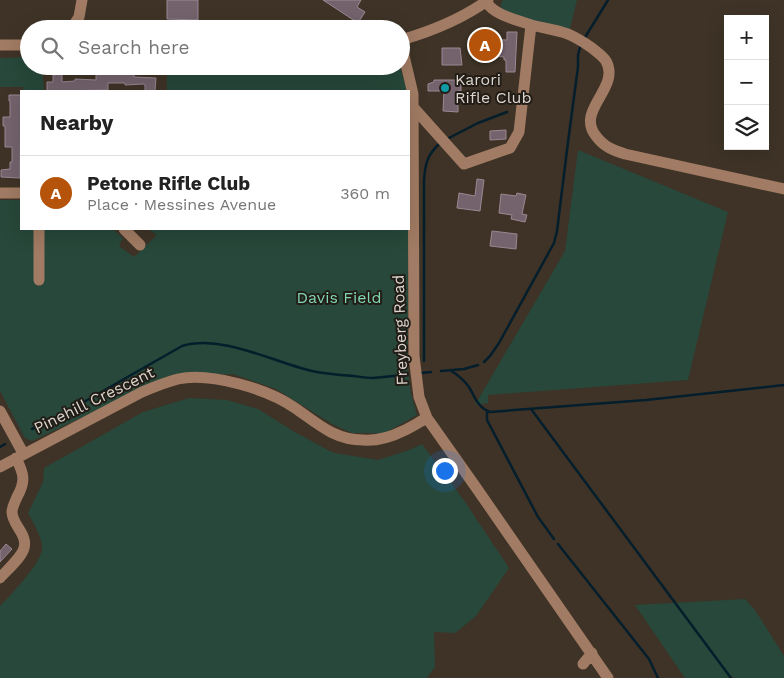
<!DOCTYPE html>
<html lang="en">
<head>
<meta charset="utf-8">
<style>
  :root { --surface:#fff; --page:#f2f2f2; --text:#222; --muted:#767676; --line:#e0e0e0; --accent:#b45309 }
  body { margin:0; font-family:"Work Sans",sans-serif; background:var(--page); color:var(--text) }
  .controls { position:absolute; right:15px; top:15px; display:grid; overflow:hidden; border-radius:0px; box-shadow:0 5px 20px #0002 }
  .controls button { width:45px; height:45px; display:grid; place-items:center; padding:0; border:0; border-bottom:1px solid var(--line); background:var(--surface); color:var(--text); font:25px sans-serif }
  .you { position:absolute; left:444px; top:470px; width:18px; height:18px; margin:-12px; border:4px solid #fff; border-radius:50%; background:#1a73e8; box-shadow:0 0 0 8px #1a73e833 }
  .badge { display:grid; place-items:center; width:32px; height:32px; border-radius:50%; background:var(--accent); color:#fff; font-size:16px; font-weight:700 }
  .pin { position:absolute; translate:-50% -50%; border:2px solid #fff; box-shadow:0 1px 5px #0006 }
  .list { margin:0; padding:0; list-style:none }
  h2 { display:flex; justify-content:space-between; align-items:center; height:65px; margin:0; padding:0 20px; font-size:21px }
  h2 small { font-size:16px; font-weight:400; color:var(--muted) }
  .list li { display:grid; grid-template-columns:32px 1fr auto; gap:15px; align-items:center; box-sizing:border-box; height:75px; padding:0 20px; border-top:1px solid var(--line) }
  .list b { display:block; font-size:19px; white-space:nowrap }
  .list p { margin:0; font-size:16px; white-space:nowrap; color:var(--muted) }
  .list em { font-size:16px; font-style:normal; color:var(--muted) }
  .icon { flex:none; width:28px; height:28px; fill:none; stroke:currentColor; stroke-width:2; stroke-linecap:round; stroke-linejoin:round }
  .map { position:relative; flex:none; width:784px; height:678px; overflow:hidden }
  .search { position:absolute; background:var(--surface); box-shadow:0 5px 20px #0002; left:20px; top:20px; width:390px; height:55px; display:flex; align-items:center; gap:12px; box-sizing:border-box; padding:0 18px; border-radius:28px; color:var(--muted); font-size:19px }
  .panel { position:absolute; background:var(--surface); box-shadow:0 5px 20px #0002; left:20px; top:90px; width:390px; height:140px; border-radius:0px }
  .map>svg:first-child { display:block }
</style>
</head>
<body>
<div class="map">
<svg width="784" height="678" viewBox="0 0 784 678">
  <rect width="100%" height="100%" fill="#3e3326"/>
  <path fill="#27483a" d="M 503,0 L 577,0 L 569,32 L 535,23 L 501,9 L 501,4 Z
    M 29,57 L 29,66 L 42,66 L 44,91 L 23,91 L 23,87 L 0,87 L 0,58 Z
    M 167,66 L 400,66 L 407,91 L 167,91 Z
    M 578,150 L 728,212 L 688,380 L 488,395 L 488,403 L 475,405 L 565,251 Z
    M 0,200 L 21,200 L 21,229 L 112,229 L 123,238 L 119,246 L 134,257 L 157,235 L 148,229 L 408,229 L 408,371 L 411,394 L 417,415 L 385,433 L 352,433 L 332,424 L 276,389 L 233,374 L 169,376 L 32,441 L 25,438 L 0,391 Z
    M 189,398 L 227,400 L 258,409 L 293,431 L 330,451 L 335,453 L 378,460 L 409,450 L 422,444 L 463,499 L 509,568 L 476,616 L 455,633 L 434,632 L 435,667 L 427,678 L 0,678 L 0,606 C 10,596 42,562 42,549 C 43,539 33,522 28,513 L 43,482 L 44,468 L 143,412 Z
    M 745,599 L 755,610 L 784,656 L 784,678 L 734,678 L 732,676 L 728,678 L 685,678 L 635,605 Z"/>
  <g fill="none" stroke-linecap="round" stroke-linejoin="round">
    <path stroke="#041e2c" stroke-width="2.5" d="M 584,39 L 608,0
      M 447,139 L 478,123 L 507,112
      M 424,361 L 424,181 C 425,164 427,155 440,143
      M 484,362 L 490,356 L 499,343 L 554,243 L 557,231 L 568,142 L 578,67 L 578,55 L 581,44
      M 450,370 C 458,375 464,380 469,387 C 475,397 478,408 490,412 L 646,400 L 784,385
      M 441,371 L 464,369 L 478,365
      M 421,373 L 431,372
      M 531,409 L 731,678
      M 487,412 L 487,420 L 538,517 L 554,539
      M 32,429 L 61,415 L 182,346 C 222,334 273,362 312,371 C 326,374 340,375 354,376 C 361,377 367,378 373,378 C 384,377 394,376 404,375
      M 0,447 L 5,444
      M 558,544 L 649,659 L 658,678"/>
  </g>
  <path fill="#74636d" stroke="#9a8893" d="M 167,0 L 198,0 L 198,20 L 167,19 Z
    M 323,0 L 361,0 L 357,7 L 365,12 L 358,23 Z
    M 507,32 L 517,32 L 515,72 L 506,72 L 506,60 L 504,60 L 504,57 L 480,55 L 480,50 L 471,50 L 472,34 L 481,35 L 480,37 L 484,37 L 483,39 L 507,40 Z
    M 442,48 L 460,48 L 462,65 L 442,65 Z
    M 125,70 L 134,70 L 134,77 L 156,78 L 155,91 L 145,91 L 145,85 L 143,84 L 125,85 L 125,83 L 108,83 L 108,90 L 47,91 L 47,82 L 53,82 L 53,75 L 62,74 L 62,82 L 75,81 L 75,79 L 96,80 L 96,72 L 105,72 L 105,74 L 120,74 L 120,72 L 125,72 Z
    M 434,80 L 455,80 L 455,84 L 461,84 L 461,91 L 458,91 L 458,112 L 443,111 L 444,91 L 428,91 L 428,84 L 434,82 Z
    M 9,95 L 21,95 L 20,178 L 1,177 L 1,170 L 10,169 L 10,162 L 12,162 L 12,147 L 5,147 L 5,126 L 3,126 L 3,117 L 10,117 L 10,101 L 9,101 Z
    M 506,130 L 506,139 L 490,140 L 490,131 Z
    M 477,179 L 484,180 L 480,211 L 457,208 L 459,193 L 475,196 Z
    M 517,193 L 526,195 L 522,214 L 527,215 L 525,222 L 511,219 L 512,215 L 499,213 L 501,194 L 516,196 Z
    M 492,231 L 517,234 L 516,249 L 490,246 Z
    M 6,544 L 12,549 L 0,562 L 0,551 Z"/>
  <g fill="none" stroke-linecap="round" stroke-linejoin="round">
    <path stroke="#a17b63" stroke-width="11" d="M 531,25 C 543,28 557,30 568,34 C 577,38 585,43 592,48 C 597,52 603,56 606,61 C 621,88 575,110 596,136 C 604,147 613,150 625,154 L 784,189
      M 71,29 L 79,17 L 82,0
      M 401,40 C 432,31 462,19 488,0
      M 401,43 L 413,94 L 414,356 L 419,397 L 427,418 L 475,486 L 608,678
      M 0,45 L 29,45
      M 413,107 L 464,164 L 510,148 L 519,132 L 531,25 C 515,19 496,16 486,2
      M 0,193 L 21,193
      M 39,229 L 39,280
      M 124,229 L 140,245
      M 0,411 L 23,453
      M 0,467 L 142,392 C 154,387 166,382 178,379 C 210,372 268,389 295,408 C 317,423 334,440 363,440 C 377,441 391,437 403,431 C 412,427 419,422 427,418
      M 0,578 C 7,570 22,557 24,548 C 28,534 12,525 12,512 C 12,507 15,502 17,497 C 26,481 24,474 16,458
      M 583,664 L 592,653"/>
  </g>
  <circle fill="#0f9aa8" stroke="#211c16" stroke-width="2" cx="445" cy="88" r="5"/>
  <g text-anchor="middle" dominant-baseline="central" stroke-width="4" stroke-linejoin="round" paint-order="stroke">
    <g font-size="16" fill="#dcd5cd" stroke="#211c16" text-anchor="start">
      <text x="455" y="79">Karori<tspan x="455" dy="18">Rifle Club</tspan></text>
    </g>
    <g font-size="16" fill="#80d6b1" stroke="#211c16">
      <text x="339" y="297">Davis Field</text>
    </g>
    <g font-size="16" fill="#dcd5cd" stroke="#211c16">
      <text transform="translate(400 330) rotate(-92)">Freyberg Road</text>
      <text transform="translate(94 400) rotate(-26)">Pinehill Crescent</text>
    </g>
  </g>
</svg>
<div class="controls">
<button>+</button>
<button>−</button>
<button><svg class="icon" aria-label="layers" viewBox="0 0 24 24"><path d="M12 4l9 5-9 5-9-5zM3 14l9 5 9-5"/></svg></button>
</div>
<div class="you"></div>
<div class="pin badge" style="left:485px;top:45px">A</div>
<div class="search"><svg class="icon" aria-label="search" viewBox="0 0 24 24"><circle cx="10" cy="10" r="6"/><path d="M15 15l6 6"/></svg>Search here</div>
<section class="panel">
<h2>Nearby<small></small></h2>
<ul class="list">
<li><span class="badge">A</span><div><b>Petone Rifle Club</b><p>Place · Messines Avenue</p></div><em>360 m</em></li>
</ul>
</section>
</div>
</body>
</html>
